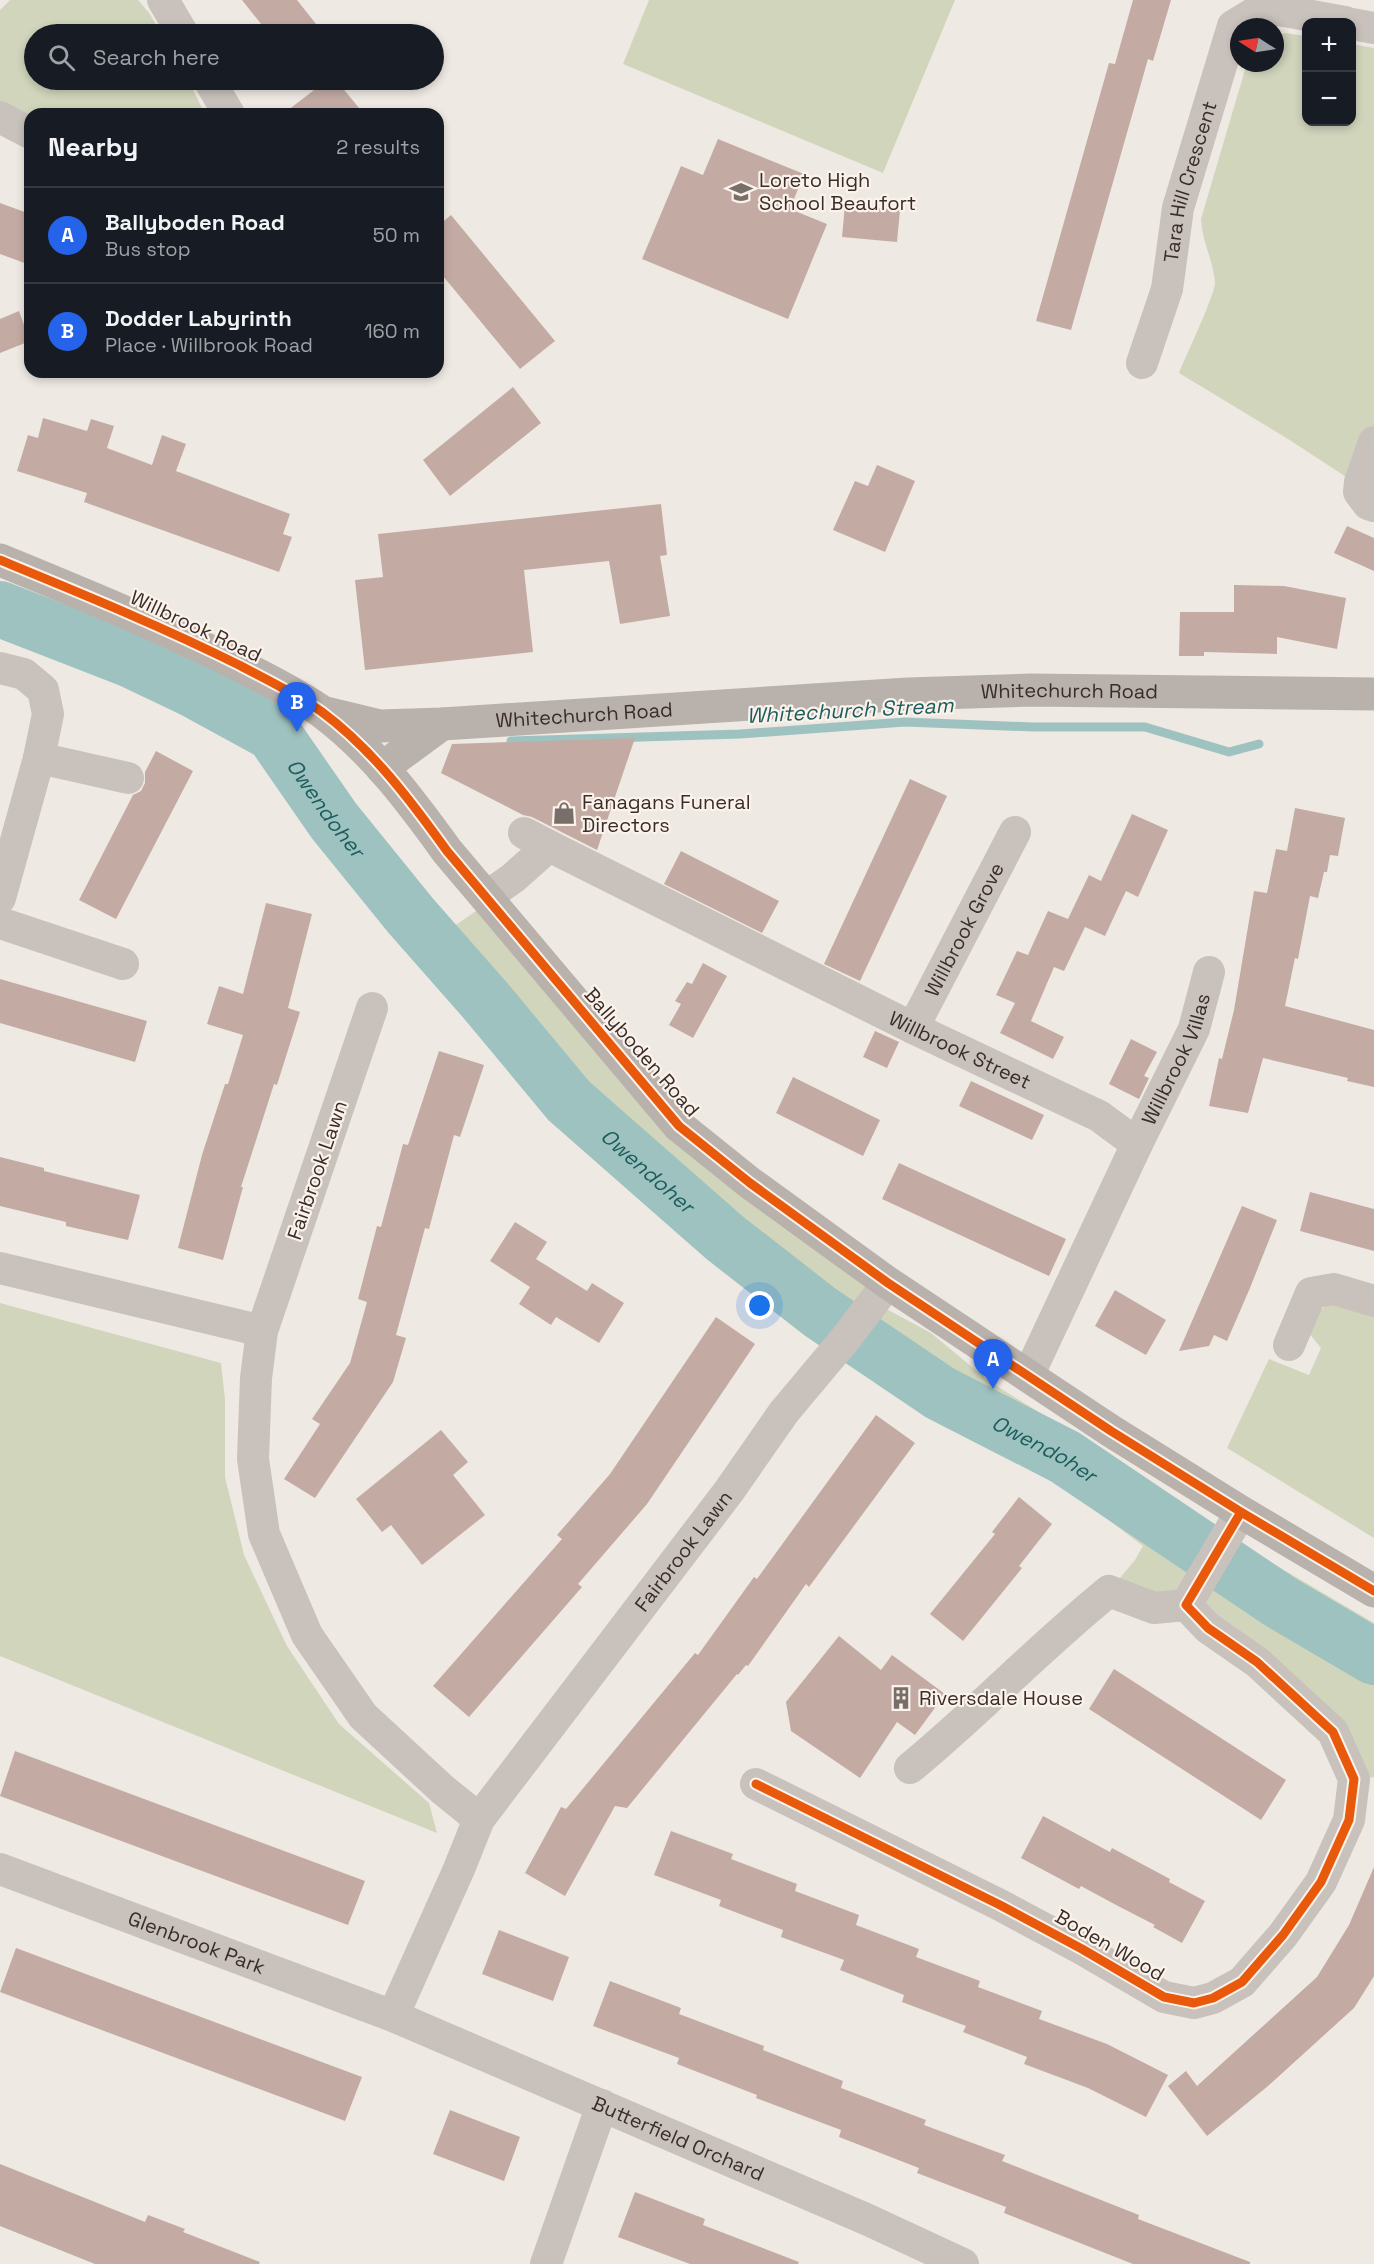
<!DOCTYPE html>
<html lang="en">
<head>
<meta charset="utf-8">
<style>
  :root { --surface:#171b24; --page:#242831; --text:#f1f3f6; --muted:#9ea1a6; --line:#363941; --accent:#2563eb }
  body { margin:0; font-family:"Space Grotesk",sans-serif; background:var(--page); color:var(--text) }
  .controls { position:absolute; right:18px; top:18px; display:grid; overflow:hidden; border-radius:12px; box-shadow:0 3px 9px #0003 }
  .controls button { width:54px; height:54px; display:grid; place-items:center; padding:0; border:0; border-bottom:2px solid var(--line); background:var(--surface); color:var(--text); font:30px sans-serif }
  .compass { position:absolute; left:1230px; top:18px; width:54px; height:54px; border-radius:50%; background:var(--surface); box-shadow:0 3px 9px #0003; rotate:282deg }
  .you { position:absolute; left:760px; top:1306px; width:21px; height:21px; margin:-15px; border:4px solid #fff; border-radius:50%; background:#1a73e8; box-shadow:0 0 0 9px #1a73e833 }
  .badge { display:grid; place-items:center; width:39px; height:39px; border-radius:50%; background:var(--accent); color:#fff; font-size:20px; font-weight:700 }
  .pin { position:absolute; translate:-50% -50px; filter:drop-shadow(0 2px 3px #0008) }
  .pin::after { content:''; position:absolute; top:32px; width:21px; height:18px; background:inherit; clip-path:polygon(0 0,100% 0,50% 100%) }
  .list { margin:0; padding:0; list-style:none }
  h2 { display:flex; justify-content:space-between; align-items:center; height:78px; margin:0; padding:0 24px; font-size:26px }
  h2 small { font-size:20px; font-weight:400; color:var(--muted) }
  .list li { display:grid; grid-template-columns:39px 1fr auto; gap:18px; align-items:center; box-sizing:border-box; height:96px; padding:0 24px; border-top:2px solid var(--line) }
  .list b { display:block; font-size:22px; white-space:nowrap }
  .list p { margin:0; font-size:20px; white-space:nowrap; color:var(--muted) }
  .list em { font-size:20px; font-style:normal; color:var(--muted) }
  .icon { flex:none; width:33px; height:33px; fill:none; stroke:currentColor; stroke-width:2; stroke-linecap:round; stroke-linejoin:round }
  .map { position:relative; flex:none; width:1374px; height:2264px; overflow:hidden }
  .search { position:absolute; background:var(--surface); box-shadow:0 3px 9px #0003; left:24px; top:24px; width:420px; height:66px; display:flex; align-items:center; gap:15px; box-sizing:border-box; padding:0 21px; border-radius:33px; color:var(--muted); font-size:22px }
  .panel { position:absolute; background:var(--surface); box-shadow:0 3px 9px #0003; left:24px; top:108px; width:420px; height:270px; border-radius:18px }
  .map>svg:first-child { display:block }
</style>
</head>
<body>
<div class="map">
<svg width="1374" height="2264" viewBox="0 0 1374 2264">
  <rect width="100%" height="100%" fill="#efe9e3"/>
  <path fill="#d1d5bc" d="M 10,0 L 138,0 L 149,13 L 162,34 L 34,34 L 34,80 L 188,80 L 205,114 L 30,114 L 30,116 L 0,101 L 0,10 Z
    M 649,0 L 955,0 L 883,173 L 623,64 Z
    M 1285,33 L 1306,36 L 1306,122 L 1352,122 L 1352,44 L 1374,48 L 1374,430 L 1357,484 L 1288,439 L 1179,373 C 1185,358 1216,293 1215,282 C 1213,260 1202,241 1201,219 L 1247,63 L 1275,63 L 1275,37 Z
    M 489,902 L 602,1037 L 885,1287 L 881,1306 L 931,1333 L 990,1382 L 1084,1440 L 1238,1543 L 1374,1623 L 1374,1777 L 1361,1779 L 1208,1628 L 1109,1591 L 1135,1560 L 1143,1546 L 940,1393 L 820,1312 L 725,1238 L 569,1101 L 485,999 L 433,941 Z
    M 0,1303 L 221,1363 L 225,1399 L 225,1477 L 244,1555 L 287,1646 L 339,1724 L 429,1803 L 437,1833 L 0,1656 Z
    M 1330,1304 L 1374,1317 L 1374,1538 L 1227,1448 L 1269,1359 L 1309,1375 L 1321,1348 L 1309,1333 L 1316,1312 Z"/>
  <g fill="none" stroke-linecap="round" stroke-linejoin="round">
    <path stroke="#9ec2c0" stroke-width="9" d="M 511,741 L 740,734 L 905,722 L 1033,727 L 1145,727 L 1229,752 L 1259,744"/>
    <path stroke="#9ec2c0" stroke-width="56" id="s1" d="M 0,609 L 131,660 L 192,689 L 273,733 L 334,821 L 411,916 L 485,1000 L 569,1101 L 725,1238 L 820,1312 L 940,1393 L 1065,1457 L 1279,1601 L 1374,1657"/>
  </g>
  <path fill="#c3aba4" d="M 242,0 L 297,0 L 324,34 L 269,34 Z
    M 1133,0 L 1171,0 L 1153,61 L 1148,59 L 1071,330 L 1036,321 L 1109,63 L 1115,64 Z
    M 327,80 L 336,80 L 364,114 L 283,114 Z
    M 718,139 L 804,174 L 790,209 L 827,224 L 788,319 L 642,259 L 681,166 L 703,175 Z
    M 0,203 L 30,214 L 30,265 L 0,254 Z
    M 845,205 L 900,210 L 897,242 L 842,237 Z
    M 451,215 L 555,341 L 520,369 L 438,270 L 438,226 Z
    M 19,311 L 30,341 L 0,353 L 0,319 Z
    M 513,387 L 541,423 L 450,496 L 423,460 Z
    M 43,418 L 87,431 L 91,419 L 114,426 L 107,448 L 152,465 L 162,435 L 186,444 L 176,471 L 290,514 L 283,534 L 292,537 L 279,572 L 84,502 L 87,493 L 17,471 L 28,435 L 38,438 Z
    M 877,465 L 915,481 L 885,552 L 833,530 L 855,481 L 868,486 Z
    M 661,504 L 667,555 L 660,556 L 670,616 L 620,624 L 609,561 L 524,570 L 533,652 L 365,670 L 355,580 L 383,577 L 378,534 Z
    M 1347,526 L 1374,538 L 1374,571 L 1334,553 Z
    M 1234,585 L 1284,586 L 1346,598 L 1337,649 L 1277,637 L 1277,654 L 1204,652 L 1204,656 L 1179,656 L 1180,612 L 1234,612 Z
    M 635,738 L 597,850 L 532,817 L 523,815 L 441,773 L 452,744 Z
    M 156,751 L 193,771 L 116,919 L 79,900 L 133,795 L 141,791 L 145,783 L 145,772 Z
    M 910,779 L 947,796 L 860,981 L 824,964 Z
    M 1295,808 L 1345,818 L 1338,856 L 1330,855 L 1327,872 L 1324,872 L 1318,898 L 1310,896 L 1298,959 L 1295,958 L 1285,1006 L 1374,1030 L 1374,1087 L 1347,1081 L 1348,1078 L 1263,1058 L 1248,1113 L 1209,1106 L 1219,1058 L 1222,1059 L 1234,1010 L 1254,891 L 1267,893 L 1276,849 L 1287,851 Z
    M 1132,814 L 1168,830 L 1138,897 L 1126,891 L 1105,936 L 1085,927 L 1064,971 L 1054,967 L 1031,1021 L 1064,1037 L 1053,1059 L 1000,1033 L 1015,1003 L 996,995 L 1017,951 L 1028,955 L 1048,911 L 1068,919 L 1089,875 L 1101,881 Z
    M 681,851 L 779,901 L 762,933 L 664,884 Z
    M 266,903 L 312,914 L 288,1008 L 300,1012 L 277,1085 L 274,1084 L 241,1187 L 243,1187 L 223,1260 L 178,1248 L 202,1155 L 225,1084 L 228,1084 L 243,1035 L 207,1024 L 219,986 L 243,994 Z
    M 703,963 L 727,976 L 693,1038 L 669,1025 L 681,1004 L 675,1001 L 687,982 L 692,984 Z
    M 0,979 L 147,1021 L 135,1062 L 0,1023 Z
    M 875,1031 L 899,1042 L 887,1068 L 863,1057 Z
    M 1131,1039 L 1157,1052 L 1144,1076 L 1149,1078 L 1139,1099 L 1109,1084 Z
    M 439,1051 L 484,1065 L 460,1137 L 454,1135 L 429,1229 L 425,1228 L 396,1335 L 406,1338 L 393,1382 L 315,1498 L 284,1479 L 320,1424 L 312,1419 L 350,1363 L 367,1302 L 358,1299 L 377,1226 L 381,1227 L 403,1144 L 408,1145 Z
    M 793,1077 L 880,1120 L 863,1156 L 776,1113 Z
    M 971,1081 L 1044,1115 L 1032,1140 L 959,1106 Z
    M 0,1157 L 44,1168 L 44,1171 L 140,1195 L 128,1240 L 66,1226 L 66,1222 L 0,1206 Z
    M 899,1163 L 1066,1239 L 1049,1276 L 882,1199 Z
    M 1310,1192 L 1374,1209 L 1374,1251 L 1300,1231 Z
    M 1242,1206 L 1277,1220 L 1250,1288 L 1227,1341 L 1214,1335 L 1209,1346 L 1179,1351 Z
    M 515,1222 L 547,1242 L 536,1259 L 587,1291 L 592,1283 L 624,1303 L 599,1343 L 556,1317 L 551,1325 L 519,1304 L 530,1287 L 490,1261 Z
    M 1115,1290 L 1166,1320 L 1146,1355 L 1095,1326 Z
    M 716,1317 L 755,1344 L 647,1504 L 578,1584 L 582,1587 L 469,1717 L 433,1686 L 562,1539 L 557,1535 L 610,1474 Z
    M 876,1415 L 915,1443 L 809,1587 L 806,1584 L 748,1666 L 746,1665 L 738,1675 L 737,1674 L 627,1808 L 615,1806 L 565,1896 L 525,1873 L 561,1807 L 566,1809 L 695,1653 L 698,1655 L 754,1577 L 757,1579 Z
    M 441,1430 L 468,1462 L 453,1475 L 485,1515 L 422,1565 L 391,1525 L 382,1532 L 356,1499 Z
    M 1019,1497 L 1052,1524 L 1019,1566 L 1022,1568 L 963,1641 L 930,1614 L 995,1534 L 992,1532 Z
    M 839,1636 L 881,1670 L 892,1655 L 945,1694 L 915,1735 L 897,1722 L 860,1778 L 791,1731 L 786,1702 Z
    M 1114,1669 L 1286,1780 L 1261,1820 L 1089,1709 Z
    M 15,1751 L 365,1881 L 348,1925 L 0,1796 Z
    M 1043,1816 L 1110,1852 L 1112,1848 L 1170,1879 L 1169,1882 L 1205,1901 L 1182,1943 L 1153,1927 L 1155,1925 L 1118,1906 L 1081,1886 L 1079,1889 L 1021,1858 Z
    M 671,1831 L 733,1854 L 731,1859 L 797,1884 L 795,1891 L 859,1915 L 856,1925 L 919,1949 L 916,1957 L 980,1981 L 978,1987 L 1042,2011 L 1039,2019 L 1107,2044 L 1168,2075 L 1146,2117 L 1088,2088 L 1024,2064 L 1027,2057 L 963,2032 L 966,2026 L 902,2002 L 904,1995 L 840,1970 L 844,1960 L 781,1937 L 783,1930 L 719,1906 L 721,1900 L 654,1875 Z
    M 1374,1867 L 1374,1976 L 1371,1981 L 1354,2008 L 1268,2086 L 1207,2136 L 1168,2086 L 1186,2071 L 1197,2086 L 1317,1977 L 1349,1925 Z
    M 499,1930 L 569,1957 L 553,2001 L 482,1974 Z
    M 16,1948 L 362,2077 L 345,2121 L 0,1992 Z
    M 610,1981 L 681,2008 L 679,2014 L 764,2046 L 763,2050 L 843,2081 L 841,2088 L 926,2120 L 924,2125 L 1005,2155 L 1002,2161 L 1139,2215 L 1138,2219 L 1250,2262 L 1250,2264 L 1133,2264 L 1004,2213 L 1006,2207 L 917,2173 L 919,2168 L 839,2137 L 841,2130 L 756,2098 L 757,2095 L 677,2064 L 679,2058 L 593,2026 Z
    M 450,2110 L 520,2137 L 504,2181 L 433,2154 Z
    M 0,2164 L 145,2222 L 148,2215 L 185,2229 L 183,2232 L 260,2262 L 259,2264 L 95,2264 L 0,2226 Z
    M 635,2192 L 705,2219 L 703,2225 L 799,2262 L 798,2264 L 690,2264 L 618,2237 Z"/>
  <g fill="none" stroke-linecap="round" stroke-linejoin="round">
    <g stroke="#c8c1bc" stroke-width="32">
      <path d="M 163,0 L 183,34"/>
      <path d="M 1352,24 L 1374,28"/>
      <path d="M 209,80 L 229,114"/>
      <path d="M 0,117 L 30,133"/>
      <path id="s2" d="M 1142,363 L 1167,289 L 1178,208 L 1233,26 L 1256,12 L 1279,10 L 1345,22"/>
      <path d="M 1374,442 L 1360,482 L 1359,492 L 1368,504 L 1374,506"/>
      <path d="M 0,668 L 24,674 L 43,690 L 48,714 L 39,758 L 0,898"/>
      <path d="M 39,758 L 128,778"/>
      <path d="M 524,833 L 549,846"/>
      <path id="s3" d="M 486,897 L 513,878 L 549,846 L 913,1028 L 1099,1116 L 1137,1144 L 1028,1376"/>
      <path d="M 0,923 L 123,964"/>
      <path d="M 372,1008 L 262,1331 L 256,1378 L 253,1459 L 264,1534 L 307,1635 L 363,1716 L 442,1789 L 479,1819"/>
      <path id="s4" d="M 913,1028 L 1015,832"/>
      <path id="s5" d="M 1137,1144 L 1194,1029 L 1209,972"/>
      <path d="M 0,1268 L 262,1331"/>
      <path d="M 1289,1345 L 1311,1293 L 1334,1289 L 1374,1301"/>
      <path d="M 910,1768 C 979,1711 1040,1647 1109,1591 L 1154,1608 L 1186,1605"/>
      <path d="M 756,1784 L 1000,1905 L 1082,1949 L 1164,1997 L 1194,2003 L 1213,1998 L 1242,1982 L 1283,1935 L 1321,1882 L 1349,1820 L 1354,1779 L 1333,1732 L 1257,1662 L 1208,1628 L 1186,1605 L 1241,1512"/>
      <path id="s6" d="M 0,1869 L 393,2016 L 866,2219 L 963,2264"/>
      <path id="s7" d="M 393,2016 L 459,1869 L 479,1819 L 729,1491 L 784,1412 L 846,1338 L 888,1283"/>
      <path d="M 546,2264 L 602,2105"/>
    </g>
    <g stroke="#b9b1ac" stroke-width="33">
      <path d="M 0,560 C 80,593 161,626 239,665 C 267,680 297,694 322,712 C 373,750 411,801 447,851 L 679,1126 L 750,1183 L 888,1283 L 1111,1431 L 1241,1512 L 1374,1591"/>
      <path id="s8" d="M 326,713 L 380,726 L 442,724 L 908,694 L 1031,690 L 1374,694"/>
      <path d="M 382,768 L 442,724"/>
    </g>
    <g stroke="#fbf3eb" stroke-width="13">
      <path id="cycleway" d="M 0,560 C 80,593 161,626 239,665 C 267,680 297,694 322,712 C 373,750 411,801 447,851 L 679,1126 L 750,1183 L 888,1283 L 1111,1431 L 1241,1512 L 1374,1591
        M 756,1784 L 1000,1905 L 1082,1949 L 1164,1997 L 1194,2003 L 1213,1998 L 1242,1982 L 1283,1935 L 1321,1882 L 1349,1820 L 1354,1779 L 1333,1732 L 1257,1662 L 1208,1628 L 1186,1605 L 1241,1512"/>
    </g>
    <use href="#cycleway" stroke="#e8590c" stroke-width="9"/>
  </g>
  <defs>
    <g id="school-bare" transform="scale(1.8)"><path d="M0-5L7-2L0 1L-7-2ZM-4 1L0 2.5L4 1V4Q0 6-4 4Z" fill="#796f6a" stroke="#fbf3eb" stroke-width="2.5" paint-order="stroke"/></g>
    <g id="shop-bare" transform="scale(1.8)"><path d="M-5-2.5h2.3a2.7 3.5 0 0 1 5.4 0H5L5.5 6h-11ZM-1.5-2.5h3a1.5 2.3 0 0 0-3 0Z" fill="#796f6a" stroke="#fbf3eb" stroke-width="2.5" paint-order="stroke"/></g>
    <g id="building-bare" transform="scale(1.8)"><path d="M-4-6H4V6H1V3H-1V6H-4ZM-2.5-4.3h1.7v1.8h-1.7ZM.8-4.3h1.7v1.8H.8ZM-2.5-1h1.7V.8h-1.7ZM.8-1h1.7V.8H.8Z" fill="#796f6a" stroke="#fbf3eb" stroke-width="2.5" paint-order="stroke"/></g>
  </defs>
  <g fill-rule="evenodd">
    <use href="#school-bare" x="741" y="192"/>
    <use href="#shop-bare" x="564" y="813"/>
    <use href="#building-bare" x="901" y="1698"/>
  </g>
  <g text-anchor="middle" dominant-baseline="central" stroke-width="4.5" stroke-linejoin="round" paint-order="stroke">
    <g font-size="20" fill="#3a2d29" stroke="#fbf3eb" text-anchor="start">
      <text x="759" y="180">Loreto High<tspan x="759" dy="23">School Beaufort</tspan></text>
      <text x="582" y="802">Fanagans Funeral<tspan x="582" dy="23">Directors</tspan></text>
      <text x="919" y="1698">Riversdale House</text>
    </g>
    <g font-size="20" fill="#3a2d29" stroke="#fbf3eb">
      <text stroke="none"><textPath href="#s2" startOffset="188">Tara Hill Crescent</textPath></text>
      <text transform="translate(196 626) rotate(25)">Willbrook Road</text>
      <text stroke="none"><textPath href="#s8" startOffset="746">Whitechurch Road</textPath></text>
      <text stroke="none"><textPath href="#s8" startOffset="260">Whitechurch Road</textPath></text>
      <text stroke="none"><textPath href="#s4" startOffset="111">Willbrook Grove</textPath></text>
      <text stroke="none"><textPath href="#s3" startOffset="540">Willbrook Street</textPath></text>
      <text transform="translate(642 1052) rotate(49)">Ballyboden Road</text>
      <text stroke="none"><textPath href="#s5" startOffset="94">Willbrook Villas</textPath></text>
      <text transform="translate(317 1170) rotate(-71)">Fairbrook Lawn</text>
      <text stroke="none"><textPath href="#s7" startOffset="552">Fairbrook Lawn</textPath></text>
      <text stroke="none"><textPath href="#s6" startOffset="210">Glenbrook Park</textPath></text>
      <text transform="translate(1110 1945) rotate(30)">Boden Wood</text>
      <text stroke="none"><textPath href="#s6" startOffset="730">Butterfield Orchard</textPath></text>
    </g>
    <g font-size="21" font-style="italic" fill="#1d5d5d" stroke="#fbf3eb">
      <text transform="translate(850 710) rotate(-3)">Whitechurch Stream</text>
      <text stroke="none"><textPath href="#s1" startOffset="392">Owendoher</textPath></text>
      <text stroke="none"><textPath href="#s1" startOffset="878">Owendoher</textPath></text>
      <text stroke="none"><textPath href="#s1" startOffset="1364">Owendoher</textPath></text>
    </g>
  </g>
</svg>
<div class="controls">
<button>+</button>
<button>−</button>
</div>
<svg class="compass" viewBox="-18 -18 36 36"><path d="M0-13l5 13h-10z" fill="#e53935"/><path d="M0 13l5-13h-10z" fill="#9ea1a6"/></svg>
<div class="you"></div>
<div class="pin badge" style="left:993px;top:1389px">A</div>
<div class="pin badge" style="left:297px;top:732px">B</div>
<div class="search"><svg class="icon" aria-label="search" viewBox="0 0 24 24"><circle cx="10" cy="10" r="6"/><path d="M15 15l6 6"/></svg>Search here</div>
<section class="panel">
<h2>Nearby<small>2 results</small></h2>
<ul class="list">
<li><span class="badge">A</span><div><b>Ballyboden Road</b><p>Bus stop</p></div><em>50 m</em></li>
<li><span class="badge">B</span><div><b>Dodder Labyrinth</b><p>Place · Willbrook Road</p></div><em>160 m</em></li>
</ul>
</section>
</div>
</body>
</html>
